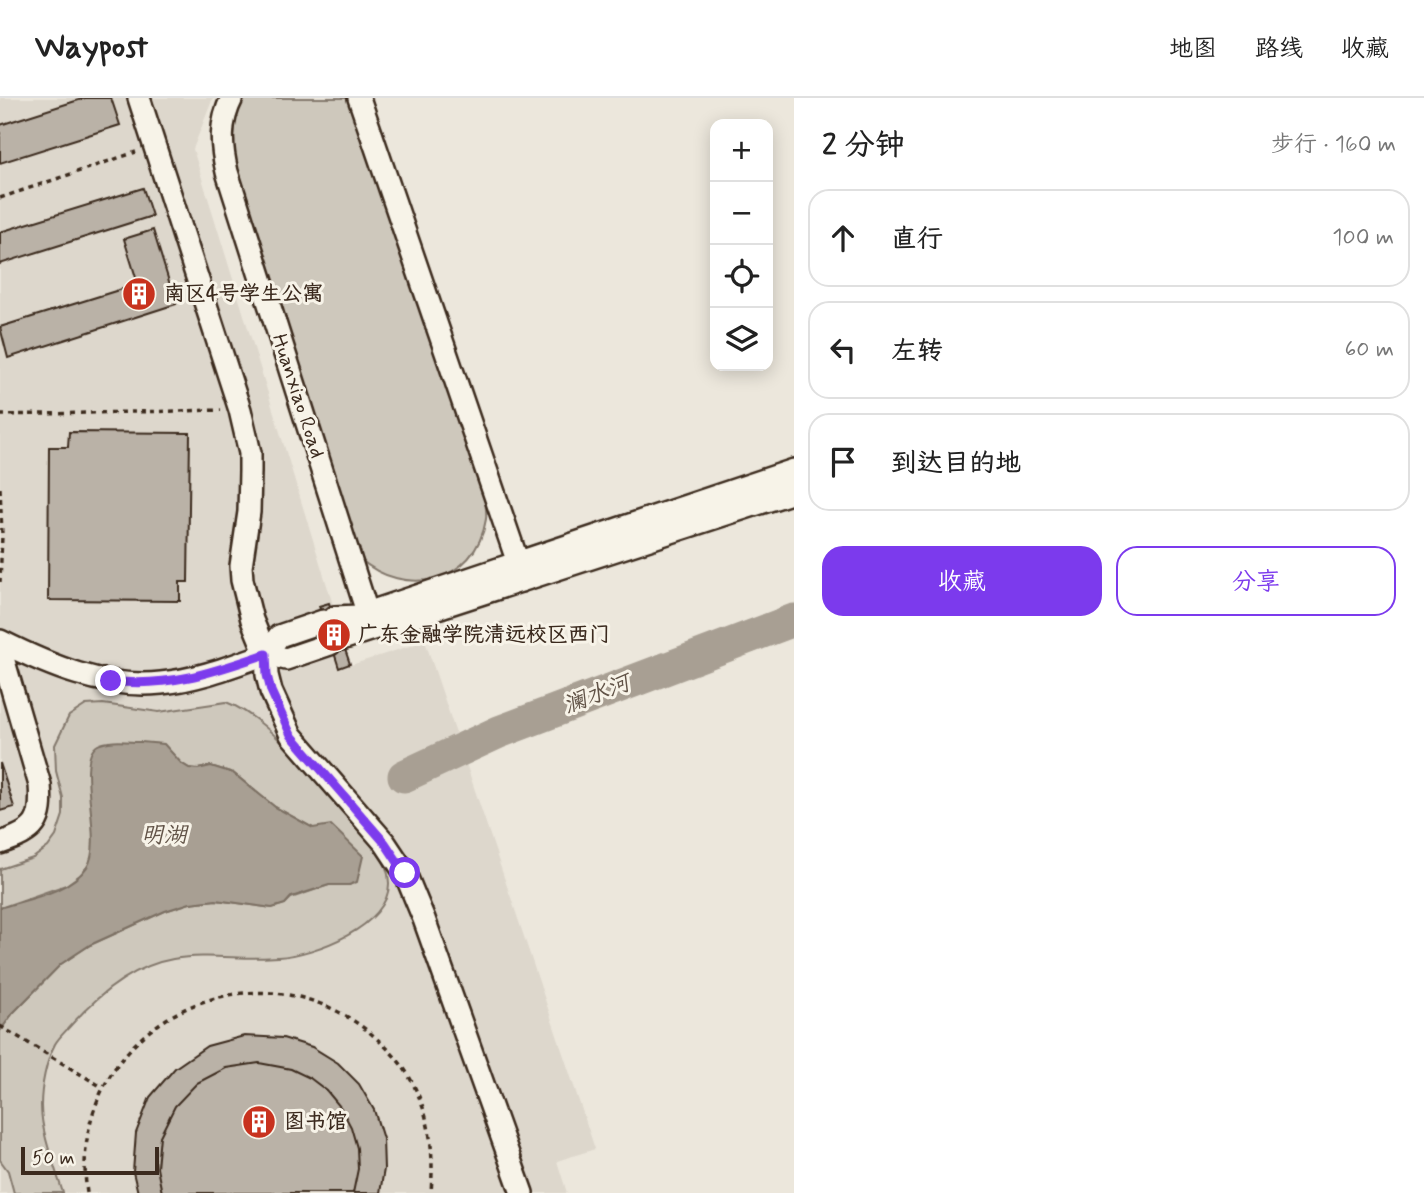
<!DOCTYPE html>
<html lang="zh">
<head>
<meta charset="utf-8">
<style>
  :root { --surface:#fff; --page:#f6f6f6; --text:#222; --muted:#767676; --line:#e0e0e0; --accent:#7c3aed }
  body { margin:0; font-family:Mynerve,"LXGW WenKai TC",sans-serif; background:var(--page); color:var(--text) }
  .controls { position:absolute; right:21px; top:21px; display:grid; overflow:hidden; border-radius:14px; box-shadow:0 4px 18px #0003 }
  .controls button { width:63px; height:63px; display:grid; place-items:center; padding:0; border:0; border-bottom:2px solid var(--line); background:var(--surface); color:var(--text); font:35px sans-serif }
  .scale { position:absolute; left:21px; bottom:18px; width:138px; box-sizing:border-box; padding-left:7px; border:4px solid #3b2a1e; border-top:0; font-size:19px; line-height:24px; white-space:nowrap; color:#3b2a1e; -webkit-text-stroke:5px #f7f3e8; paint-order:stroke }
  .stop { position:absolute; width:21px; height:21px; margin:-16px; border:5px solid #7c3aed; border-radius:50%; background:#fff }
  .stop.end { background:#7c3aed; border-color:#fff; box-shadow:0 2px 7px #0008 }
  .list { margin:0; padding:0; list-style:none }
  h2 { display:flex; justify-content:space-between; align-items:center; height:91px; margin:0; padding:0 28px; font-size:30px }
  h2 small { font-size:23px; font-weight:400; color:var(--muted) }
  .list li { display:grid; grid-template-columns:46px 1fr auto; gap:21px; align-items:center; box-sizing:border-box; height:98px; margin:0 14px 14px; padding:0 14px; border:2px solid var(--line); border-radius:21px }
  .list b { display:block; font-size:26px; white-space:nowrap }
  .list em { font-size:23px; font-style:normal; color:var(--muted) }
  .actions { display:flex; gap:14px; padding:21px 28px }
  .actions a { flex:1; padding:16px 0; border:2px solid var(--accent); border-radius:21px; text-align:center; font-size:24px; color:var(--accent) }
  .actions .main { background:var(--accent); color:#fff }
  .icon { flex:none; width:38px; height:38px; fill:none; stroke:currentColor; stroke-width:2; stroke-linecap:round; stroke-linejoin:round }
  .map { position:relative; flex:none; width:794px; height:1095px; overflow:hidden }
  header { display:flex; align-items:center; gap:42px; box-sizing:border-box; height:98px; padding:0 35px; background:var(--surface); border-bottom:2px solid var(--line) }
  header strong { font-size:33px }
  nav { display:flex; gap:38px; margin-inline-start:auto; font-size:24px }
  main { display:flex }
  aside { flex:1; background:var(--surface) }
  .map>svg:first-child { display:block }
</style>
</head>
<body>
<header>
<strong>Waypost</strong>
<nav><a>地图</a><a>路线</a><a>收藏</a></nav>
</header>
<main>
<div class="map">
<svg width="794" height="1095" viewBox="0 0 794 1095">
  <rect width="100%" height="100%" fill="#ece7dc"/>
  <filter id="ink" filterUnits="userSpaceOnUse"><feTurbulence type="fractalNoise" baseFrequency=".0143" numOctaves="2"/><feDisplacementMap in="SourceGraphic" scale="14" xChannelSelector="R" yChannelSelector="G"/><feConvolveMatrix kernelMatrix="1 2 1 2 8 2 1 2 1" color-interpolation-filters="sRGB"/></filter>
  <g filter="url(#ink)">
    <path fill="#ddd7cc" d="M 0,0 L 213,0 L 193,51 L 333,507 L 324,511 L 345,569 L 425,543 L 595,1051 L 557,1063 L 567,1095 L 0,1095 Z"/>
    <path fill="#cec8bc" stroke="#84796d" stroke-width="2" d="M 240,0 L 351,0 L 485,399 C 485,406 487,414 486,421 C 476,486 404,501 359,460 L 225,49 Z
      M 226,604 C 267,619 315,680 344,715 C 360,733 389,758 389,785 C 390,828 314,857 278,859 C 243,862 207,855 173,861 C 132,868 99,896 72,926 C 67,932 59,939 55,946 C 46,963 41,989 41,1008 C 41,1035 55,1069 63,1095 L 14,1095 L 8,1073 L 0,1062 L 0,933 L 13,915 L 61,866 L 90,847 L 165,813 L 190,805 L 216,802 L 272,810 L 285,806 L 291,800 L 329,787 L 349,787 L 313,730 L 275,709 L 233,675 L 211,668 L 198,671 L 189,670 L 181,665 L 164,647 L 93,734 L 93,754 L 89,767 L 80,777 L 66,787 L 0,810 L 0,771 L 33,760 L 48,749 L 56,738 L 63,717 L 63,700 L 56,673 L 55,647 L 69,618 L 86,607 L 103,606 L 159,614 Z"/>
    <path fill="#a89f93" stroke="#7c7064" stroke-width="2" d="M 141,644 L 164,646 L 181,665 L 189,670 L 198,671 L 211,668 L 233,675 L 275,709 L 313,730 L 331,727 L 363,758 L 357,784 L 349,787 L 329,787 L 291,799 L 285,806 L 272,810 L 216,802 L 190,805 L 165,813 L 90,847 L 61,866 L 13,915 L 0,933 L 0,810 C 28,801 70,794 87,769 C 105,743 73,661 98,647 C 109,641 129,644 141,644 Z"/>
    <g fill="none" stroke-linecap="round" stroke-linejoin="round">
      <path stroke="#a89f93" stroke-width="33" d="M 404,678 L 499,634 L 794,522"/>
    </g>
    <path fill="#bab2a7" stroke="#3b2a1e" stroke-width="2" d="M 85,0 L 111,0 L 120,27 L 0,65 L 0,27 Z
      M 143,90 L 152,118 L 0,166 L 0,134 Z
      M 153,132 L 176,206 L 8,260 L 0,229 L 138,186 L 124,141 Z
      M 69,334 L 190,335 L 188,484 L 180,484 L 180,503 L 48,502 L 49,349 L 68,349 Z
      M 329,505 L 350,566 L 339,570 L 319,508 Z
      M 0,665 L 14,709 L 0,713 Z
      M 244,938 L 283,940 L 312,949 L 338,965 L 359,986 L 374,1012 L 383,1041 L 384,1071 L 380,1095 L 138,1095 L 133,1074 L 136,1035 L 150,999 L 175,970 L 207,948 Z
      M 259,965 L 291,971 L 310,980 L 327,993 L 341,1010 L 351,1029 L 357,1050 L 358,1071 L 353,1095 L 162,1095 L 157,1070 L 160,1038 L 175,1008 L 197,985 L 226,970 Z"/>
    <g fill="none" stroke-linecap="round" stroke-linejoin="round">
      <g stroke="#3b2a1e" stroke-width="26">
        <path id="minor" d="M 139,0 L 240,312 L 250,355 L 250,373 L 249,414 L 241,468 L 242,482 L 252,522 L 266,556 L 267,577 L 271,593 L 291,637 L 385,745 L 405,775 L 424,821 L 522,1095
          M 232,0 C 219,25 221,48 227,74 L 367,514 L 381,528
          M 359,0 L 515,456 L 521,483
          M 335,519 L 358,518 L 794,372
          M 323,523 L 279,538 L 266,556 L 286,561 L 330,546
          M 342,541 L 794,394
          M 0,543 C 50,568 104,591 161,585 C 197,582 232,568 266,556
          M 0,550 L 40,687 C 43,725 36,733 0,745"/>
      </g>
      <path stroke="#3b2a1e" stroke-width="3.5" stroke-dasharray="5 5" stroke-linecap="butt" d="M 0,100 L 136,54
        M 0,317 L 221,312
        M 0,390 L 2,437 L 0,484
        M 0,928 L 102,989
        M 87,1095 C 81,1052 89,1010 113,973 C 171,887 288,868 369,934 C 385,947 401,963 411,982 C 431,1019 434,1054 431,1095"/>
      <use href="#minor" stroke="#f7f3e8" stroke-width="21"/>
    </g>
  </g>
  <g fill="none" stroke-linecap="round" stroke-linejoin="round" filter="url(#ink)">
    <path stroke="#7c3aed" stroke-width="9" d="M 111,583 C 169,590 213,574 266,556 L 267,577 L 271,593 L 291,637 L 385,745 L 405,775"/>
  </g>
  <defs>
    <g id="building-disc" transform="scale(1.75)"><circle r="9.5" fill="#c8321e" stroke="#f7f3e8"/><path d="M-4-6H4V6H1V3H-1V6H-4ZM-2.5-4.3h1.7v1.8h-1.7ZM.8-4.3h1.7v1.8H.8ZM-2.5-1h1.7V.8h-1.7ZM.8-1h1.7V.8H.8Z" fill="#fff"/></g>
  </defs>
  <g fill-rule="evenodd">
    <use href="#building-disc" x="139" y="196"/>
    <use href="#building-disc" x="334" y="537"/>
    <use href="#building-disc" x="259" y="1024"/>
  </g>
  <g text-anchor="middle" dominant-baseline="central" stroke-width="6" stroke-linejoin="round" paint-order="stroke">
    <g font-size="21" font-weight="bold" fill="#3b2a1e" stroke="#f7f3e8" text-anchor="start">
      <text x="164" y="196">南区4号学生公寓</text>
      <text x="358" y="537">广东金融学院清远校区西门</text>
      <text x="284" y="1024">图书馆</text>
    </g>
    <g font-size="21" fill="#3b2a1e" stroke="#f7f3e8">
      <text transform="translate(298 298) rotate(72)">Huanxiao Road</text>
    </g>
    <g font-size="23" font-style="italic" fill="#615347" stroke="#f7f3e8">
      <text transform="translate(597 597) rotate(-21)">澜水河</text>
      <text x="164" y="738">明湖</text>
    </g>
  </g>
</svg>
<div class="controls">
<button>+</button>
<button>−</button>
<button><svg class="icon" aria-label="locate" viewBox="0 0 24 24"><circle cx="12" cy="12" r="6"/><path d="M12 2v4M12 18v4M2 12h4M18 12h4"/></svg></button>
<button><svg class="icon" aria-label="layers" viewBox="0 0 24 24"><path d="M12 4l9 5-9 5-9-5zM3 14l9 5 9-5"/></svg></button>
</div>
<div class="scale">50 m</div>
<div class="stop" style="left:405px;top:775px"></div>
<div class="stop end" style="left:111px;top:583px"></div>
</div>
<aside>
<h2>2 分钟<small>步行 · 160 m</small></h2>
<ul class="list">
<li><svg class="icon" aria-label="ahead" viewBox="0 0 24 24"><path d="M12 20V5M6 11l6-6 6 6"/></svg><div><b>直行</b></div><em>100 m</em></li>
<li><svg class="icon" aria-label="left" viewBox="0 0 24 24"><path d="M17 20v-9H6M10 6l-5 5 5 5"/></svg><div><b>左转</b></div><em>60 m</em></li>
<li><svg class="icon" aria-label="arrive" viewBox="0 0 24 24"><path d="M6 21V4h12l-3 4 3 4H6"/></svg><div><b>到达目的地</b></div></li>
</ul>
<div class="actions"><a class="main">收藏</a><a>分享</a></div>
</aside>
</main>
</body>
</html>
